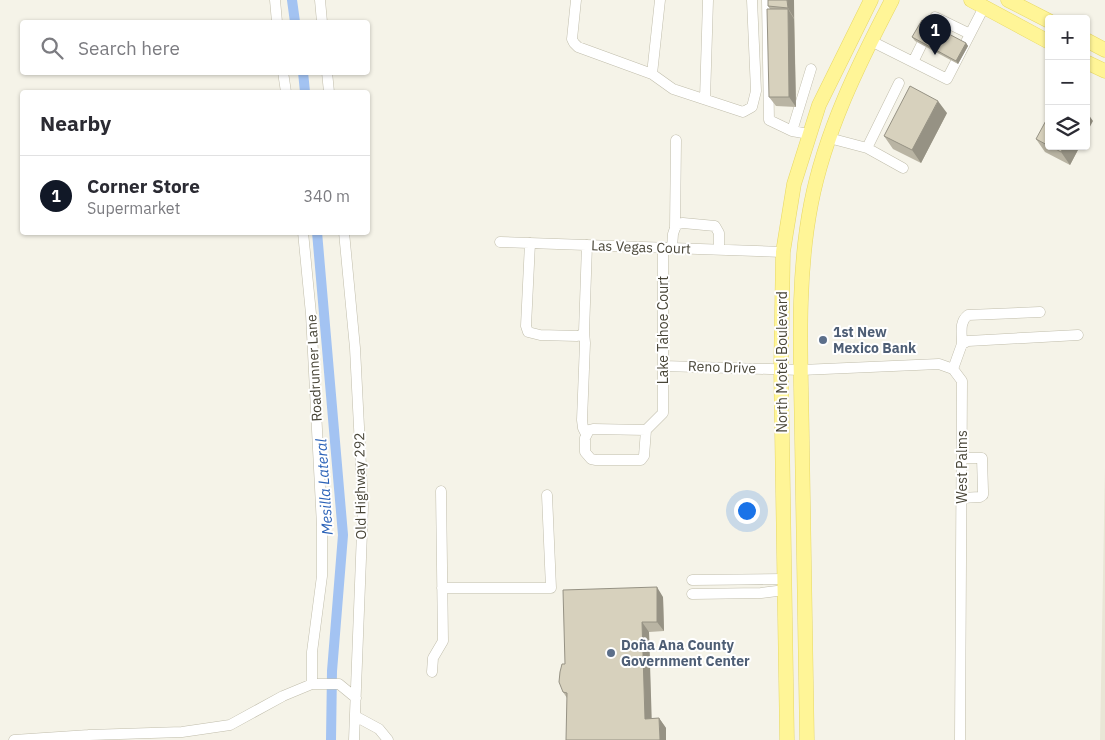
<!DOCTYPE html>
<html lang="en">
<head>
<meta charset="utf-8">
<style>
  :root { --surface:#fff; --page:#f7f7f7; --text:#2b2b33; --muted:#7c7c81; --line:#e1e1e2; --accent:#111827 }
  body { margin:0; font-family:"IBM Plex Sans",sans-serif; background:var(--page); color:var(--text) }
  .controls { position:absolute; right:15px; top:15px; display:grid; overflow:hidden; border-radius:5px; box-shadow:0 1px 4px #0004 }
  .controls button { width:45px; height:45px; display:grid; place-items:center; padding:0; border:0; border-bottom:1px solid var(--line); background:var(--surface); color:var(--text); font:25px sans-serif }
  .you { position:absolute; left:746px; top:510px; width:18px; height:18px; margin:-12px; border:4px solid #fff; border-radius:50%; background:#1a73e8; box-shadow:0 0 0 8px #1a73e833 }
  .badge { display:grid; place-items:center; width:32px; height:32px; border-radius:50%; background:var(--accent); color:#fff; font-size:16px; font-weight:700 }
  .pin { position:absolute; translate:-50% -41px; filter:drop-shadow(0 1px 2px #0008) }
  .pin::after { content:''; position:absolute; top:26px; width:18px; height:15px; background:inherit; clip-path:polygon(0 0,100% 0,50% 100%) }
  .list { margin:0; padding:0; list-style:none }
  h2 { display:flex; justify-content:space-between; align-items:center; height:65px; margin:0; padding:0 20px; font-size:21px }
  h2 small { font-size:16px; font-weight:400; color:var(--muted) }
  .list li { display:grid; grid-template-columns:32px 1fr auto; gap:15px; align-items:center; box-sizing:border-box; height:80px; padding:0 20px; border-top:1px solid var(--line) }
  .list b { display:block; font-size:19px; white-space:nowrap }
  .list p { margin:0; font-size:16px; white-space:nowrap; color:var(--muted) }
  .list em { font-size:16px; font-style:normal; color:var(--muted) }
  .icon { flex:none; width:28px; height:28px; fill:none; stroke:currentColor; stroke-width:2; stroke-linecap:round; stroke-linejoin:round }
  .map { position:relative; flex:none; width:1105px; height:740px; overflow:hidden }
  .search { position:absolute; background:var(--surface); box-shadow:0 1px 4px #0004; left:20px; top:20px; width:350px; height:55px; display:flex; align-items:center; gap:12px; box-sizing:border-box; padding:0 18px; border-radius:5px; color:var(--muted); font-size:19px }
  .panel { position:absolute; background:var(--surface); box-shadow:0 1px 4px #0004; left:20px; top:90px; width:350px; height:145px; border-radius:5px }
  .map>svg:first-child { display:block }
</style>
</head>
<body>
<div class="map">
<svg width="1105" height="740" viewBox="0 0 1105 740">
  <rect width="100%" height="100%" fill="#f5f3e8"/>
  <path fill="#e9e6d6" d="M 1105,467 L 1105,740 L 1100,740 Z"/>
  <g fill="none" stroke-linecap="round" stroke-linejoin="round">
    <path stroke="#a3c3f2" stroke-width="10" d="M 292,0 L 295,22
      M 303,72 L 305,92
      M 317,232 L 343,535 L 332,671 L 331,740"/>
    <g stroke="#c0bdab" stroke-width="11">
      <path id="minor" d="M 275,0 L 277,22
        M 320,0 L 322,22
        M 576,0 L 572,39 L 574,43 L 578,47 L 652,74
        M 660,0 L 652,74 L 673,89 L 743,112 L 752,107 L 756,91 L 752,0
        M 767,0 L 769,120 L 792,131 L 809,134
        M 871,41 L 947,79 L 984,7
        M 913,62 L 935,17 L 970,34
        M 283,72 L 286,92
        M 327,72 L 329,92
        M 705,99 L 708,0
        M 792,131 L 811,69
        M 829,138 L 867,148 L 903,168
        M 867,148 L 899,83
        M 675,228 L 676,140
        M 303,232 L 311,314 L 322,526 L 322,576 L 312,652 L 312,684
        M 344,232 L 355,348 L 363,506 L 354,740
        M 500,242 L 783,252
        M 530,243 L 526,326 L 528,332 L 540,335 L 577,336 L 581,335 L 584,332 L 587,245
        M 672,248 L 673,234 L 675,228 L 678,224 L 683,223 L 715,226 L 719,233 L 719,250
        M 584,332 L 585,343 L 582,420 L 583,428 L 586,434
        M 962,344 C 962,333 959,322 968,315 L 1040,312
        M 663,366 L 801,370 L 939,364 L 953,369 L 962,381 L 960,740
        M 953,369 L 962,344 L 968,341 L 1078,335
        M 646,430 L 644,456 L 641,460 L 596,460 L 591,459 L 585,452 L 585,438 L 589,430 L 593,429 L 646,430 L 663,413 L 663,248
        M 961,498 L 980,497 L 983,495 L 983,491 L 982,458 L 962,458
        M 692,580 L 784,579
        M 442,588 L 551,588 L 547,495
        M 692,594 L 761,593 L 785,590
        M 432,672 L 433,658 L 443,641 L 441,491
        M 355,716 L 379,729 L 388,740
        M 14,740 L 89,735
        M 90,740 L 89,735 L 182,732 L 230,725 L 283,696 L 312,684 L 339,684 L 356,698"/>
    </g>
    <g stroke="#e7d864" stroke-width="15">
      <path id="major" d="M 971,0 L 1049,42
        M 1008,0 L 1049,21
        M 1086,40 L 1105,50
        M 1086,62 L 1105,71
        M 787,740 L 781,369 L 783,252 L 794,184 L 819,105 L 871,0
        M 807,740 C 806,640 804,540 802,440 C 801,362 796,281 811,204 C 825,132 858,65 892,0"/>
    </g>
    <use href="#minor" stroke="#fff" stroke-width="10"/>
    <use href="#major" stroke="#fff597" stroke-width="14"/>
  </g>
  <path fill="#b9b4a3" d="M 794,0 L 796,107 L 776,106 L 769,97 L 770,9 L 768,6 Z
    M 912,37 L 966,43 L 968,46 L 958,64 L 915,41 Z
    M 947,113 L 921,163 L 893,149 L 884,136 Z
    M 1036,139 L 1080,146 L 1070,165 L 1045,152 Z
    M 663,597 L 664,631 L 649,632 L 651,718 L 659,718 L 666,728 L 567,698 L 563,692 L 565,664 Z"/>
  <path fill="#969284" d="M 787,0 L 794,0 L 794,18 L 788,8 Z
    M 788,9 L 794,19 L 796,107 L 789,97 Z
    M 966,43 L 968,46 L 958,64 L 956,61 Z
    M 938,101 L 947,113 L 921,163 L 912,150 Z
    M 1086,111 L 1093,121 L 1086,134 Z
    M 1064,146 L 1080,146 L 1070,165 L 1061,152 Z
    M 657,587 L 663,597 L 664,631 L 657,622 Z
    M 642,622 L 649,632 L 652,728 L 645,719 Z
    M 659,718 L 666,728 L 666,740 L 660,740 Z"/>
  <path fill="#d7d1bd" stroke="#969284" d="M 768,0 L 787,0 L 788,8 L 768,6 Z
    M 767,9 L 788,9 L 789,97 L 769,97 Z
    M 922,20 L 966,43 L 956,61 L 912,37 Z
    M 910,86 L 938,101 L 912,150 L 884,136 Z
    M 1049,115 L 1049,146 L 1036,139 Z
    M 1050,146 L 1064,146 L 1061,152 Z
    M 657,587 L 657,622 L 642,622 L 645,719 L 659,718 L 660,740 L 566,740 L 567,693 L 563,692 L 559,682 L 560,672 L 562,664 L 565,664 L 563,590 Z"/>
  <g fill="#5c6f8a" stroke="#fff" stroke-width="2">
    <circle cx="823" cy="340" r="5"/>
    <circle cx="611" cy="653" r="5"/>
  </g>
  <g text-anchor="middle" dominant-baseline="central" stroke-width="4" stroke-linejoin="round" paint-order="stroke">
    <g font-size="14" fill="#484537" stroke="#fff">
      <text transform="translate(641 247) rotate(2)">Las Vegas Court</text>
      <text transform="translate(663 330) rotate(-90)">Lake Tahoe Court</text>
      <text transform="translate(782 362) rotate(-90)">North Motel Boulevard</text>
      <text transform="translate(722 367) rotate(2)">Reno Drive</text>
      <text transform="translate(314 368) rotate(-93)">Roadrunner Lane</text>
      <text transform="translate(962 467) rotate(-90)">West Palms</text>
      <text transform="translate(360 486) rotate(-91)">Old Highway 292</text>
    </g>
    <g font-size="14" font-weight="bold" fill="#4e5e75" stroke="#fff" text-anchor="start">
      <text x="833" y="332">1st New<tspan x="833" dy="16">Mexico Bank</tspan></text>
      <text x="621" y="645">Doña Ana County<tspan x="621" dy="16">Government Center</tspan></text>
    </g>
    <g font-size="15" font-style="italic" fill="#2c63b8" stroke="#fff">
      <text transform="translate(324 487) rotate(-94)">Mesilla Lateral</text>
    </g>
  </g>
</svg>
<div class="controls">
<button>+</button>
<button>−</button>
<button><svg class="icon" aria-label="layers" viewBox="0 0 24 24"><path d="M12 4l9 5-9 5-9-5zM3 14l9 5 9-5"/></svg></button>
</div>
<div class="you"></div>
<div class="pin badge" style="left:935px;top:55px">1</div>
<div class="search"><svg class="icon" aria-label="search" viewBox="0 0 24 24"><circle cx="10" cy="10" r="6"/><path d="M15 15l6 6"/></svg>Search here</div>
<section class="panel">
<h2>Nearby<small></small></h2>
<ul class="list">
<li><span class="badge">1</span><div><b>Corner Store</b><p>Supermarket</p></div><em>340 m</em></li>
</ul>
</section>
</div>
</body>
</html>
